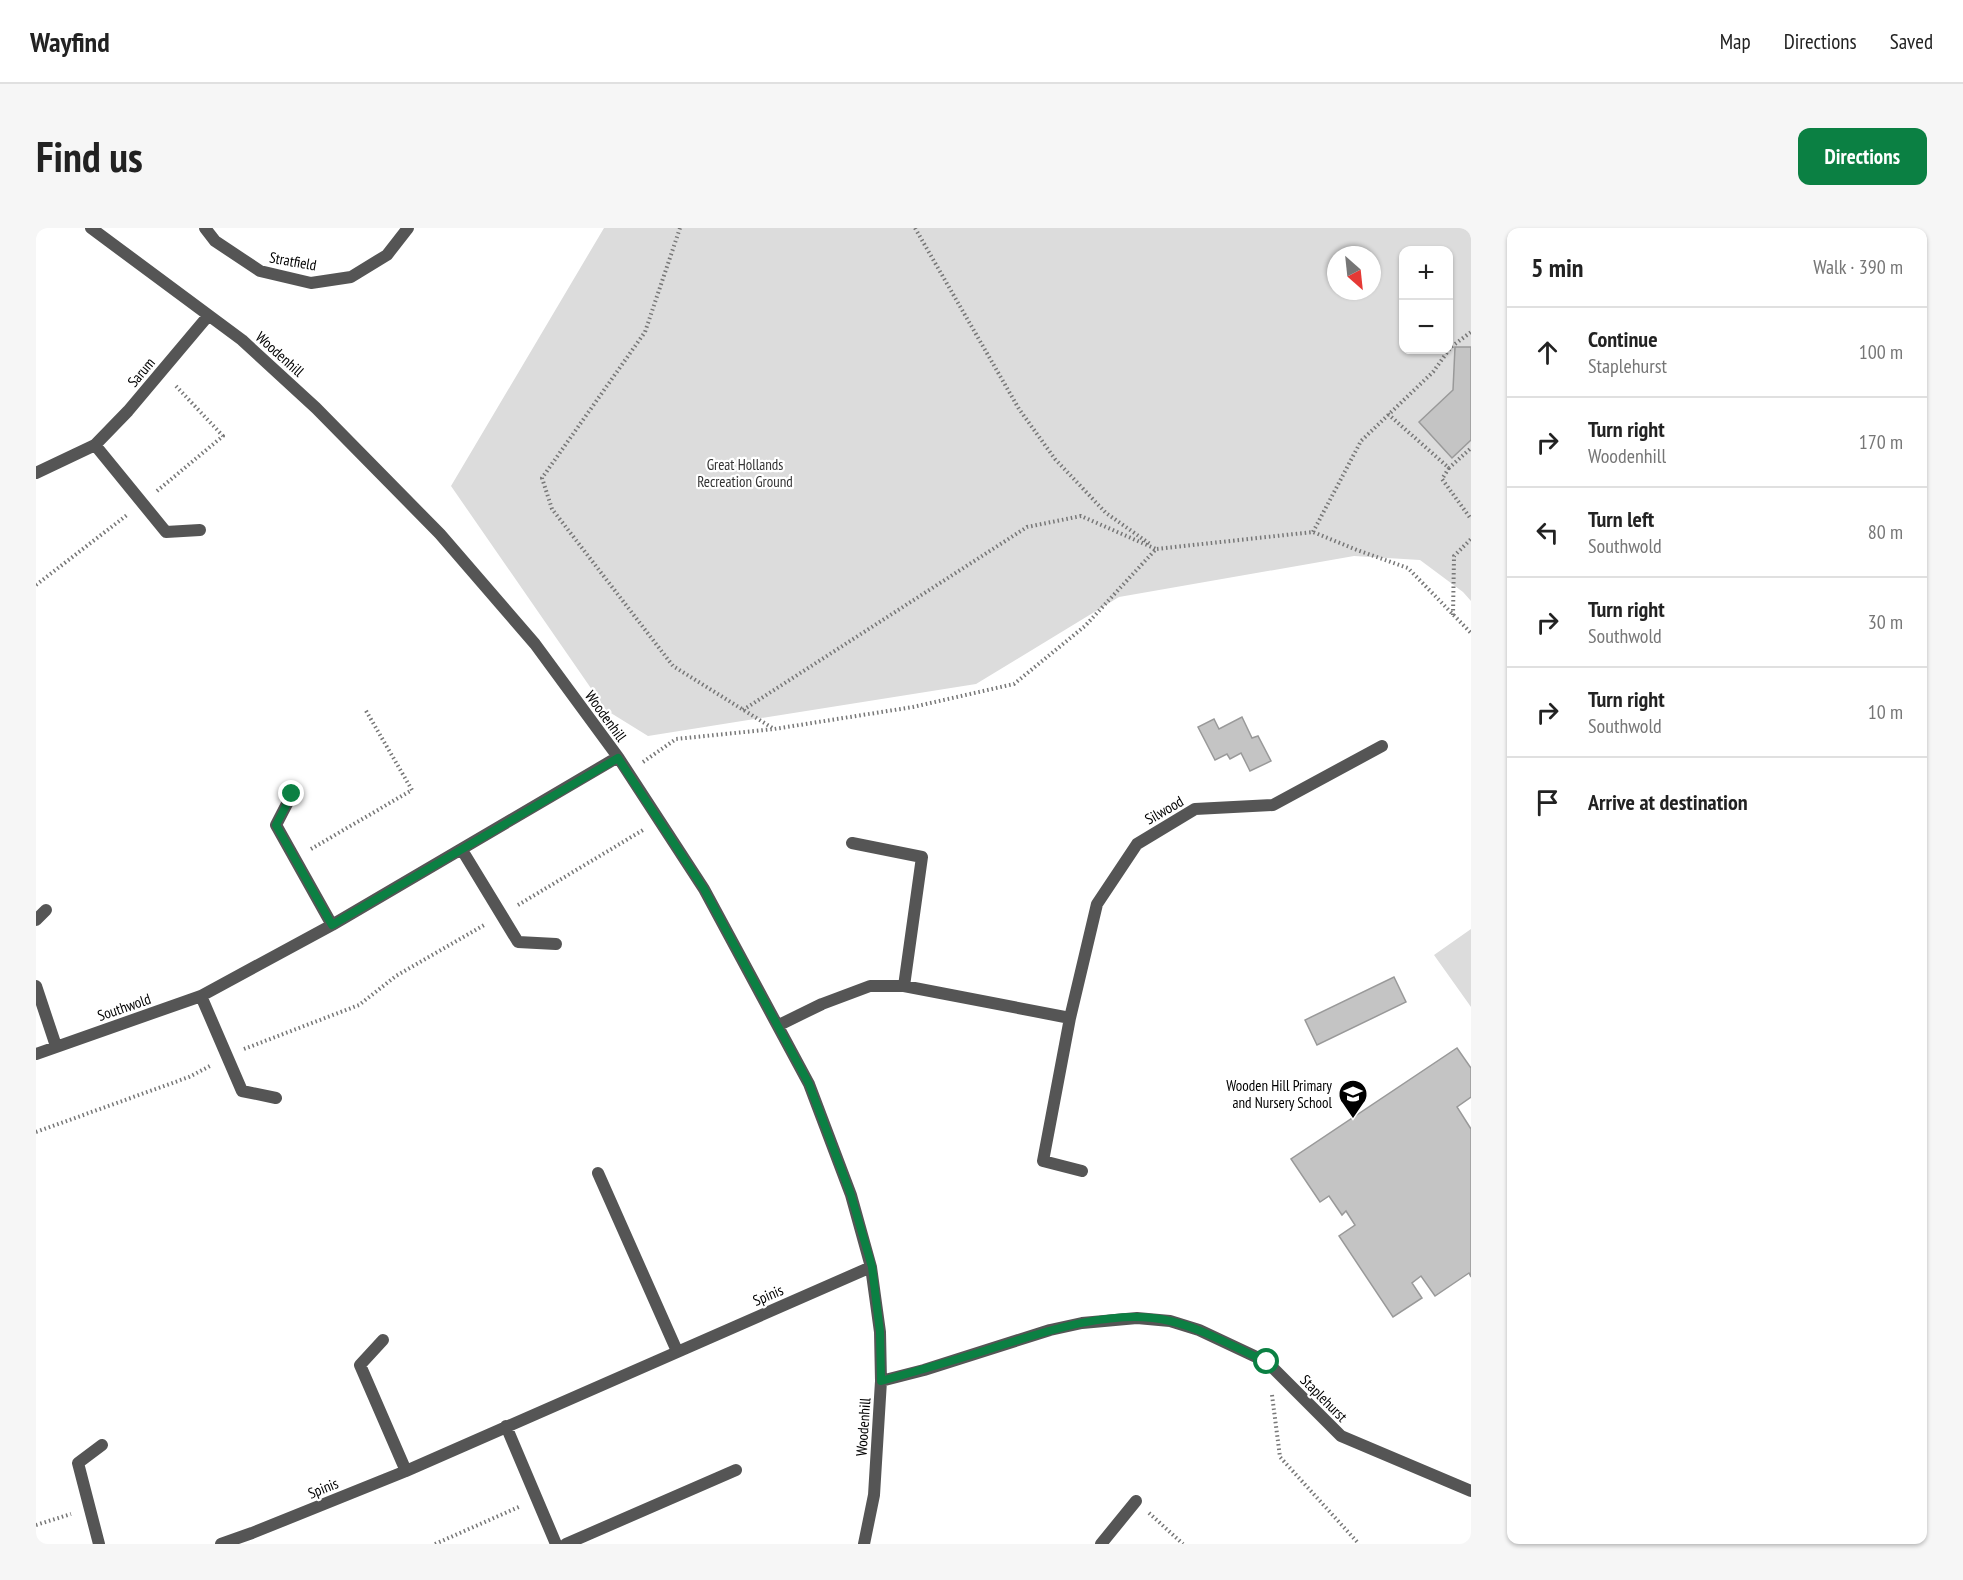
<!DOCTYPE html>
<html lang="en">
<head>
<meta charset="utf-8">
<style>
  :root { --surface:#fff; --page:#f6f6f6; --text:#222; --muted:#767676; --line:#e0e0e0; --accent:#0b8043 }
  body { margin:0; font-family:"PT Sans Narrow",sans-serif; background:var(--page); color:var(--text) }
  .controls { position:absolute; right:18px; top:18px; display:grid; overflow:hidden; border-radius:12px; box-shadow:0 2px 4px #0004 }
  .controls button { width:54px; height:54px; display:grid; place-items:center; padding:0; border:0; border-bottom:2px solid var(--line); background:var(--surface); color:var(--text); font:30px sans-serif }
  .compass { position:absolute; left:1291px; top:18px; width:54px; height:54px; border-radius:50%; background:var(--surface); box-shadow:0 2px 4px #0004; rotate:153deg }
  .stop { position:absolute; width:18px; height:18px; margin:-14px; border:4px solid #0b8043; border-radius:50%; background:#fff }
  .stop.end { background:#0b8043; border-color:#fff; box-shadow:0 2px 6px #0008 }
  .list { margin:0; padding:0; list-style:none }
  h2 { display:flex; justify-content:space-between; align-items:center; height:78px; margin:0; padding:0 24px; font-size:26px }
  h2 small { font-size:20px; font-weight:400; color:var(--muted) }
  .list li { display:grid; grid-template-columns:39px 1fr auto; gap:18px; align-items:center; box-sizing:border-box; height:90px; padding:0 24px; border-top:2px solid var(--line) }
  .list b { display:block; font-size:22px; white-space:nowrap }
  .list p { margin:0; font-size:20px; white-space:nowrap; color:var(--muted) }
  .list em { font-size:20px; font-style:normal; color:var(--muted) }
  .icon { flex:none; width:33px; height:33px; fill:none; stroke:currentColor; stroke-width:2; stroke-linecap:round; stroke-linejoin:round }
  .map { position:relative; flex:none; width:1435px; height:1316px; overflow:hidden; border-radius:12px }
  header { display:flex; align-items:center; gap:36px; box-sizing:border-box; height:84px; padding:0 30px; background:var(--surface); border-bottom:2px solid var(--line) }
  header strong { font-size:28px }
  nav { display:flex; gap:33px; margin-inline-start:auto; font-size:21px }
  .intro { display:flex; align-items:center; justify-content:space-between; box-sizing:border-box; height:144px; padding:0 36px }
  h1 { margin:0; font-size:42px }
  .button { padding:15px 27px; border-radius:12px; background:var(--accent); color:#fff; font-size:21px; font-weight:700 }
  main { display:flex; gap:36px; padding:0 36px }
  aside { flex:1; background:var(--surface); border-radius:12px; box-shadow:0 2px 4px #0004 }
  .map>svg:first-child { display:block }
</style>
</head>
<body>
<header>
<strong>Wayfind</strong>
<nav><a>Map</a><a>Directions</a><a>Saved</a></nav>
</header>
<div class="intro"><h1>Find us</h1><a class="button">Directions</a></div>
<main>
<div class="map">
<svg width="1435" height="1316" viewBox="0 0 1435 1316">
  <rect width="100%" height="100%" fill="#fff"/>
  <path fill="#dcdcdc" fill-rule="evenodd" d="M 568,0 L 1435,0 L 1435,373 L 1427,364 L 1384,332 L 1318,328 L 1083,369 L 940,456 L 612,508 L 570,482 L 415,258 ZM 1368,22 L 1412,22 L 1412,122 L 1368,122 ZM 1300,27 L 1336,27 L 1336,63 L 1300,63 Z
    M 1435,701 L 1435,779 L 1398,727 Z"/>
  <path fill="#c4c4c4" stroke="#999" stroke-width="1.5" d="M 1419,119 L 1435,119 L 1435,212 L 1416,230 L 1383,194 L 1417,162 Z
    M 1206,489 L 1216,510 L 1222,508 L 1235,533 L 1214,543 L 1205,525 L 1194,531 L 1191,526 L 1179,532 L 1162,499 L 1178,491 L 1183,501 Z
    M 1358,749 L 1370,774 L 1281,817 L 1269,792 Z
    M 1421,820 L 1435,840 L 1435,869 L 1421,879 L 1435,901 L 1435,1049 L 1433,1045 L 1399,1068 L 1385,1048 L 1376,1055 L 1386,1070 L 1357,1089 L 1303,1008 L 1319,997 L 1310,983 L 1306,987 L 1293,968 L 1284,974 L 1255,931 Z"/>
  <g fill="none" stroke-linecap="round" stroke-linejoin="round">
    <path stroke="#777" stroke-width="4" stroke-dasharray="1.5 3" stroke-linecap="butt" d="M 644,0 L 609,104 L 506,250 L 516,281 L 637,438 L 738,501
      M 879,0 L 983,181 L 1019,231 L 1070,285 L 1114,316
      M 1352,186 L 1413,240 L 1435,220
      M 1413,240 L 1406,251 L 1435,291
      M 121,263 L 187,208 L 139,157
      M 1277,304 L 1325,213 L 1397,144 L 1415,119 L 1435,104
      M 0,357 L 91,287
      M 1417,387 L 1418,328 L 1435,311
      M 707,482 L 991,299 L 1045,288 L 1120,321
      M 607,534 L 640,511 L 738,501 L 877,479 L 978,456 L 1049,398 L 1120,321 L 1277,304 L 1321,322 L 1372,340 L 1435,405
      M 275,621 L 376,562 L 329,481
      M 482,677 L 607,602
      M 208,821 L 323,777 L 360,748 L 450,696
      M 0,904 L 153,849 L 174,838
      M 1236,1167 L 1244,1229 L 1323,1316
      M 1113,1285 L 1147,1316
      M 0,1297 L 35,1286
      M 399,1316 L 485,1278"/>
    <path stroke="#555" stroke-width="12" d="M 55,0 L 206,112 L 280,180 L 404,306 L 499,416 L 582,529 L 668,661 L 773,856 L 815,967 L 835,1039 L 844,1104 L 845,1153 L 838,1267 L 828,1316
      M 169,0 L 179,13 L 224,43 L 275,55 L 315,49 L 351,27 L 372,0
      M 59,217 L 130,304 L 164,302
      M 0,245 L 59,217 L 92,183 L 172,88
      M 256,566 L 240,597 L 296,697
      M 816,615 L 886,629 L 868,758
      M 426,622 L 482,714 L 520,716
      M 0,692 L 10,682
      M 0,758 L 20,818
      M 165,768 L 206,863 L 240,870
      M 743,797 L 786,776 L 834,758 L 868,758 L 1034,790
      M 0,826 L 165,768 L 296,697 L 582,529
      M 1046,943 L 1007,933 L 1034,790 L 1061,676 L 1101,616 L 1159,581 L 1237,577 L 1346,518
      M 562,945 L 641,1123
      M 347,1112 L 324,1137 L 370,1243
      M 845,1153 L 888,1142 L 1014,1102 L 1046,1095 L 1101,1090 L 1134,1093 L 1163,1102 L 1231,1134 L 1305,1208 L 1435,1263
      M 470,1198 L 520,1316
      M 63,1316 L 42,1235 L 66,1217
      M 185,1316 L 216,1305 L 370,1243 L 835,1039
      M 530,1316 L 700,1242
      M 1065,1316 L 1100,1273"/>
  </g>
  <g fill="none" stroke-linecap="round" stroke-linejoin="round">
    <path stroke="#0b8043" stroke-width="8" d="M 256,566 L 240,597 L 296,697 L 582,530 L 668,661 L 773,856 L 815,967 L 836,1039 L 844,1104 L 845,1153 C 881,1143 916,1133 951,1122 C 1004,1105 1078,1079 1134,1093 C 1168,1101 1199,1120 1231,1134"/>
  </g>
  <defs>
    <g id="school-pin" transform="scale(1.5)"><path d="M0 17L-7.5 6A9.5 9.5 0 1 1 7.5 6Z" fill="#000" stroke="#fff"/><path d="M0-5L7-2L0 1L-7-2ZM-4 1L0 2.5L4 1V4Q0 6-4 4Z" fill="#fff"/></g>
  </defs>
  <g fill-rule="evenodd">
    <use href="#school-pin" x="1317" y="866"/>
  </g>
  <g text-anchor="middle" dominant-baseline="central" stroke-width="4.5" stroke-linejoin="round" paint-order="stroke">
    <g font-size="15" fill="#000" stroke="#fff">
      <text transform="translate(257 33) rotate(10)">Stratfield</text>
      <text transform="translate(244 126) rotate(42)">Woodenhill</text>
      <text transform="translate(105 144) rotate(-50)">Sarum</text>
      <text transform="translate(570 488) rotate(54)">Woodenhill</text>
      <text transform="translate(1128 582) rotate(-30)">Silwood</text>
      <text transform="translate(88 779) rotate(-19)">Southwold</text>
      <text transform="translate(732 1067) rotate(-23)">Spinis</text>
      <text transform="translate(1288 1170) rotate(45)">Staplehurst</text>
      <text transform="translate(827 1199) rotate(-86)">Woodenhill</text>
      <text transform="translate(287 1260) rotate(-22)">Spinis</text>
    </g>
    <g font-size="15" fill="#333" stroke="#fff">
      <text x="709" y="236">Great Hollands<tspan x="709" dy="17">Recreation Ground</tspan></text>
    </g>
    <g font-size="15" fill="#000" stroke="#fff" text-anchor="end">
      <text x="1296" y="857">Wooden Hill Primary<tspan x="1296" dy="17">and Nursery School</tspan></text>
    </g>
  </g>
</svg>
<div class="controls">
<button>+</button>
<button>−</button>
</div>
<svg class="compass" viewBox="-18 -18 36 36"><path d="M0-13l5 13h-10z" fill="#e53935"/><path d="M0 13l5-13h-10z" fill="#767676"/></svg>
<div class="stop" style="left:1231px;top:1134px"></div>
<div class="stop end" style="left:256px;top:566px"></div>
</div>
<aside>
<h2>5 min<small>Walk · 390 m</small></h2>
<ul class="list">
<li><svg class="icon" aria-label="ahead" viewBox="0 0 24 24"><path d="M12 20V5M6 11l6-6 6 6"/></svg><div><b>Continue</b><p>Staplehurst</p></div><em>100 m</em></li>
<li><svg class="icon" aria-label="right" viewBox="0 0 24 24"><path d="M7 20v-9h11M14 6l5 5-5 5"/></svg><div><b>Turn right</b><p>Woodenhill</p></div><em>170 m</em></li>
<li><svg class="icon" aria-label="left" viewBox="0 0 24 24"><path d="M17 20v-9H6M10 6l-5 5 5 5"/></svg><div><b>Turn left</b><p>Southwold</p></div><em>80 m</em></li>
<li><svg class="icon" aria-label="right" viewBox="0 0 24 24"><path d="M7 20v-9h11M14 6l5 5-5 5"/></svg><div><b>Turn right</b><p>Southwold</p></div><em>30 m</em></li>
<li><svg class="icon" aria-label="right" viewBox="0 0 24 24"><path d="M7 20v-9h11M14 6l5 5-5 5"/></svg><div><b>Turn right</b><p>Southwold</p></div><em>10 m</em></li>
<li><svg class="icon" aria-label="arrive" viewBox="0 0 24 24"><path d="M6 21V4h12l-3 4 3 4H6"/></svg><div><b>Arrive at destination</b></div></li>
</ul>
</aside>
</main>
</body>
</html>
